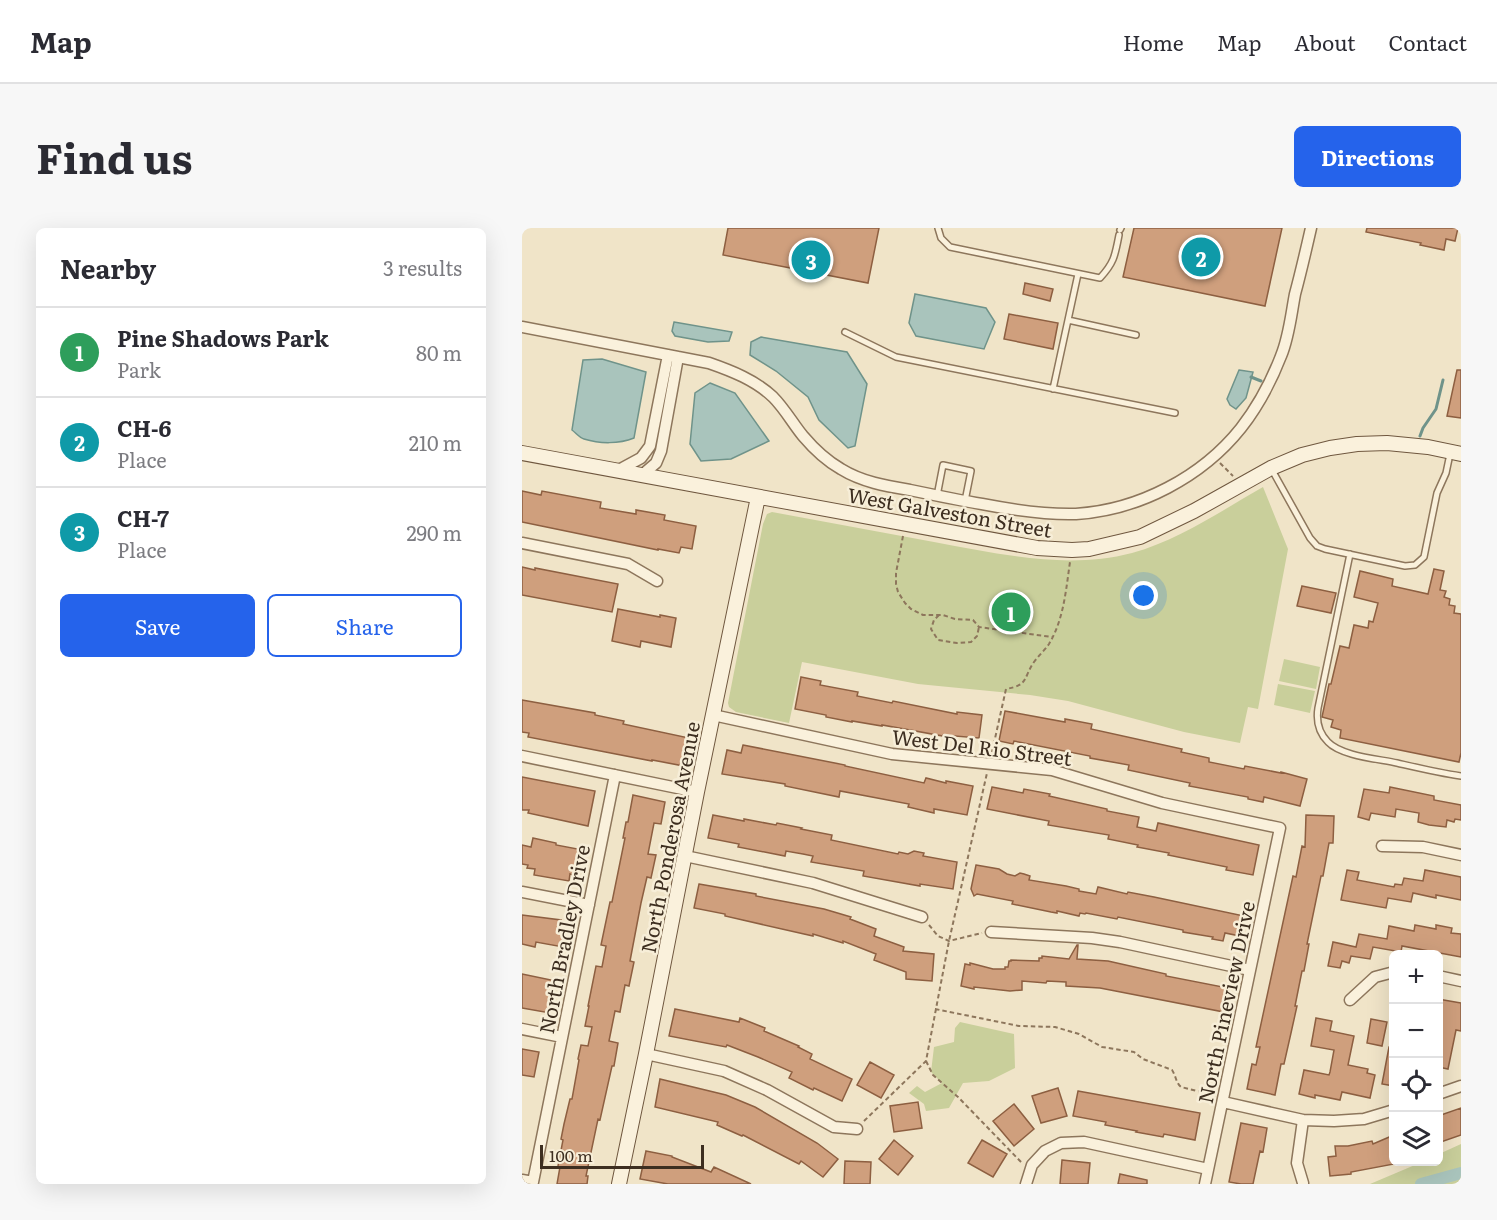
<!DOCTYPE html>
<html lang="en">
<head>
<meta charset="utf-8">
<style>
  :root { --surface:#fff; --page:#f7f7f7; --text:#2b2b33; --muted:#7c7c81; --line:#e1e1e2; --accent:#2563eb }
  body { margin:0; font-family:Literata,serif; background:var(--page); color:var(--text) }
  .controls { position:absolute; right:18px; bottom:18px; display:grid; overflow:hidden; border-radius:9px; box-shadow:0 6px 24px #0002 }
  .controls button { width:54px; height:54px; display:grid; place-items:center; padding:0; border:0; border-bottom:2px solid var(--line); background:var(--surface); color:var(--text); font:30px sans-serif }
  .scale { position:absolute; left:18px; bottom:15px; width:164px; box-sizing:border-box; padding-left:6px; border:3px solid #3d2e20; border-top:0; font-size:16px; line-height:21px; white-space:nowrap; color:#3d2e20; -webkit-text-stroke:4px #f7eed8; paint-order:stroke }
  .you { position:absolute; left:622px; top:368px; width:21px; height:21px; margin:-15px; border:4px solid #fff; border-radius:50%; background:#1a73e8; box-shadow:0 0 0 9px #1a73e833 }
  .badge { display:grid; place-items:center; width:39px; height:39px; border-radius:50%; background:var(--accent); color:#fff; font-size:20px; font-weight:700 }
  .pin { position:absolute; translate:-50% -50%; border:3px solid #fff; box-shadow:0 2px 6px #0006 }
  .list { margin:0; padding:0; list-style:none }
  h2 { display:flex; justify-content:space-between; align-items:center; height:78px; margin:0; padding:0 24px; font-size:26px }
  h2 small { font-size:20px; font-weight:400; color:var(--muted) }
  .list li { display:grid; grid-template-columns:39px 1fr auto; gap:18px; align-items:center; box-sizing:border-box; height:90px; padding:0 24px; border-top:2px solid var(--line) }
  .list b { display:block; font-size:22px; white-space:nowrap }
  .list p { margin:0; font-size:20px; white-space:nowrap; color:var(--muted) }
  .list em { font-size:20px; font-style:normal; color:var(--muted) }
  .actions { display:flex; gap:12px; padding:18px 24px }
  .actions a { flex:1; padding:14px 0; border:2px solid var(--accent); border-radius:9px; text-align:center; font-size:21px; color:var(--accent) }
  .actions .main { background:var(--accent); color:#fff }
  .icon { flex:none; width:33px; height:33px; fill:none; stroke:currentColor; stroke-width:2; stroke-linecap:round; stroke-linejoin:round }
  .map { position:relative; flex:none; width:939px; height:956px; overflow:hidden; border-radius:9px }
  header { display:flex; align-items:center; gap:36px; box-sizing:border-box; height:84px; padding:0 30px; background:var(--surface); border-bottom:2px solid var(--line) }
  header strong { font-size:28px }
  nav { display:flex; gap:33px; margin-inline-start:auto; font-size:21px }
  .intro { display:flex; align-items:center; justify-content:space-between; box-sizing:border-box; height:144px; padding:0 36px }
  h1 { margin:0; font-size:42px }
  .button { padding:15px 27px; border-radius:9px; background:var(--accent); color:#fff; font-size:21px; font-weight:700 }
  main { display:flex; gap:36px; padding:0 36px }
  aside { flex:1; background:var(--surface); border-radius:9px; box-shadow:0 6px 24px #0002 }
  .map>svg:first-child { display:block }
</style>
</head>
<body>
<header>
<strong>Map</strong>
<nav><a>Home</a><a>Map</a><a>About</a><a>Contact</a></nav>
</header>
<div class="intro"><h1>Find us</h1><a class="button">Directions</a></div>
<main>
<aside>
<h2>Nearby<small>3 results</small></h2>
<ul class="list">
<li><span class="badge" style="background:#2e9e5b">1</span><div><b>Pine Shadows Park</b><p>Park</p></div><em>80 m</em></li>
<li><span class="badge" style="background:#0f9aa8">2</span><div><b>CH-6</b><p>Place</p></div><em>210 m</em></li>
<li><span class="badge" style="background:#0f9aa8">3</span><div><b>CH-7</b><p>Place</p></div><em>290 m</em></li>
</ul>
<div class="actions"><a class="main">Save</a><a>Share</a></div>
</aside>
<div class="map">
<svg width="939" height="956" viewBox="0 0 939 956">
  <rect width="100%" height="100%" fill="#f0e4c8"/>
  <path fill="#c9cf9b" d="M 741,259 L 766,321 L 736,481 L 726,479 L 718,515 L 662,504 L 546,473 L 508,467 L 396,456 L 280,434 L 267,495 L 214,484 L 207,479 L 206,475 L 241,296 L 245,286 L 250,284 C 304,294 358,304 412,314 C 477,326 545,342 610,325 C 657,312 699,283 741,259 Z
    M 762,431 L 798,439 L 794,461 L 757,453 Z
    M 756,456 L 793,463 L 788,485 L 752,477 Z
    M 438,794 L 492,806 L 493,840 L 467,853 L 441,855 L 427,880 L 404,883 L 402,876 L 387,865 L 395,858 L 403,864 L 420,855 L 409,844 L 412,819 L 432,814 L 433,800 Z
    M 939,916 L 939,956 L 848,956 L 900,934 L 916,934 L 917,926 Z"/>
  <path fill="#a9c4bc" stroke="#6f938a" stroke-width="1.5" d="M 393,66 L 464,80 L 473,94 L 462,121 L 394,108 L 387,95 Z
    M 152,94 L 210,104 L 207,113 L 186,114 L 153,108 L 150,103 Z
    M 239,109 L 325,124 L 345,156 L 333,218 L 326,220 L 297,192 L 286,169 L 254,143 L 228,127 L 229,114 Z
    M 80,131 L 124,144 L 112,210 C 97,216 78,216 62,211 C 58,210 54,205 50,202 L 61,132 Z
    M 717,142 L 731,144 L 724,170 L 714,181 L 708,177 L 705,171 Z
    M 188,155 L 213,165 L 247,213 L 209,231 L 179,233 L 168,216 L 173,165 Z"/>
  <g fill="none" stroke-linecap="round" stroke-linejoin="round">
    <path stroke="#6f938a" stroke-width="3" d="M 729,149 L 739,153
      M 898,208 L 901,200 L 914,181 L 921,152"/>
    <path stroke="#a9c4bc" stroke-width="12" d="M 899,956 L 939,945"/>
  </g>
  <path fill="#cf9f7d" stroke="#8d5f41" stroke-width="1.5" d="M 206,0 L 357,0 L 346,55 L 201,27 Z
    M 612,0 L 760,0 L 743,78 L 601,49 Z
    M 845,0 L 936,0 L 933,13 L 924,11 L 922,22 L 898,17 L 899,15 L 844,4 Z
    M 503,55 L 531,61 L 528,73 L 501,66 Z
    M 487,86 L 536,95 L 531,121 L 482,111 Z
    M 935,142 L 939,142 L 939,190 L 925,188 Z
    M 0,263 L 19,267 L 20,263 L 79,274 L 78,280 L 114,286 L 114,282 L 143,287 L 142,292 L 174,298 L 170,321 L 159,319 L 157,325 L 136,321 L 136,322 L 0,294 Z
    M 0,339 L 13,342 L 13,340 L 96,356 L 90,384 L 0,367 Z
    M 912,341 L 922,343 L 918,362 L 924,363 L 922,369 L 928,371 L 927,377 L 933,378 L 932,385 L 939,386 L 939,525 L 937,534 L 818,510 L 819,502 L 809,499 L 811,492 L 800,489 L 807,456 L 809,456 L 818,418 L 827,420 L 832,397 L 846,400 L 847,393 L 851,394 L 856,375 L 832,369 L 838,343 L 871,351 L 870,358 L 906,366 Z
    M 780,358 L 814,365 L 809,385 L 775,378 Z
    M 96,381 L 138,389 L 138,387 L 154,390 L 149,419 L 119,413 L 118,419 L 90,413 Z
    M 279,449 L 299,453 L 298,457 L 336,464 L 335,468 L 370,475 L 371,473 L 435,486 L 435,484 L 460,487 L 457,510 L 421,507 L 421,508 L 360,497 L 360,498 L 330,493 L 330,494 L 304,489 L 304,487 L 273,481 Z
    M 0,472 L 73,485 L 73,487 L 102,493 L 101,496 L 167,510 L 162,538 L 130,532 L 130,533 L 6,509 L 7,505 L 0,504 Z
    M 483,483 L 543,494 L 543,491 L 570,496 L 569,501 L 660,521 L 659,524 L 687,530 L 687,534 L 722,541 L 723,538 L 759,545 L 759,544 L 785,551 L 778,578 L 742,569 L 741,574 L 726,571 L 726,569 L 667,558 L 668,555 L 606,542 L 607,537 L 568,530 L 568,528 L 492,513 L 491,516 L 477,513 Z
    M 221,517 L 323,537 L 323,538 L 402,555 L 404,550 L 424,555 L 424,553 L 451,558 L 445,587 L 412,581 L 412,585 L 386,579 L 387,576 L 318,563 L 317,569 L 263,558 L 263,556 L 200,546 L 205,522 L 219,525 Z
    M 0,549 L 73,563 L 66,598 L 6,585 L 7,582 L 0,582 Z
    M 470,559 L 501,565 L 502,561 L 528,566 L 527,568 L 585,581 L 585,583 L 617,589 L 615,599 L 634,603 L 636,595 L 737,617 L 731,647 L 704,642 L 705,639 L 646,627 L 647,625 L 615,619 L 616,617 L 586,611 L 587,607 L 526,597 L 527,593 L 465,581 Z
    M 868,559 L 912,568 L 912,572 L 939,577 L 939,592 L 933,591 L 932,594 L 925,592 L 924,599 L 907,597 L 896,594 L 897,585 L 874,581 L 873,589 L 849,585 L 847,592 L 836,589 L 842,561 L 867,565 Z
    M 111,567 L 143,574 L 139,596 L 132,595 L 126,626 L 134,627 L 129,650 L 125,649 L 119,675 L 108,733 L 112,734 L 107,758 L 103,757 L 98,784 L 93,783 L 87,813 L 96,815 L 92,838 L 90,838 L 78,892 L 76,891 L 64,948 L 66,948 L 65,956 L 35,956 L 38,939 L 36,938 L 41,912 L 39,911 L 42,896 L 48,871 L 50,871 L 57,832 L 56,831 L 59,817 L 66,818 L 70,799 L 63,798 L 67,778 L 66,778 L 74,738 L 80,739 L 84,718 L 79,717 L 88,674 L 90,674 L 103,610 L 101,610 L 104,594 L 106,594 Z
    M 191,587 L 222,593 L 222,591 L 254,597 L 255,595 L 280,600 L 279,601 L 310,607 L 309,612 L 376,626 L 377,624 L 386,626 L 392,623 L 402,625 L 401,628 L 435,634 L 431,661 L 398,656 L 398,658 L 341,648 L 342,643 L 289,634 L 291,628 L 281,626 L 264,623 L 263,628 L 216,619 L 217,616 L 186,610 Z
    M 784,587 L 812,588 L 811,615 L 807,615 L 801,648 L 799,648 L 785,716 L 787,716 L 782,743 L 780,743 L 773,778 L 775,778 L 769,805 L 762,836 L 759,836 L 753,867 L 725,861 L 730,836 L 734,837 L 738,819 L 734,819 L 771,648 L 774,649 L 780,618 L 783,619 Z
    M 11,610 L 34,615 L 34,617 L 61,622 L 56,648 L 48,646 L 47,653 L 12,647 L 13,641 L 5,640 L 6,637 L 0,636 L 0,617 L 9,619 Z
    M 454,637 L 477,641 L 485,646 L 493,648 L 498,645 L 502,646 L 508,648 L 507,652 L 544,658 L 557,661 L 557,663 L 574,666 L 576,659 L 605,666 L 606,664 L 632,669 L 722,688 L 718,708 L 703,705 L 701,713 L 690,711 L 691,709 L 661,704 L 661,702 L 596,689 L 595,691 L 564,685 L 563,686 L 558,685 L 557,688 L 535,683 L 535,685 L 529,684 L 490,676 L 491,673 L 455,666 L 452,668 L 449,661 Z
    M 825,642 L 837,644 L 835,652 L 872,659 L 873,656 L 880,657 L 882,650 L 901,653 L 903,642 L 939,649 L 939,672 L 914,667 L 914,670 L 891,665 L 889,674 L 866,670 L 864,680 L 819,672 Z
    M 177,656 L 234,666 L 234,668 L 302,681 L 329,689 L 328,691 L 354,701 L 352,708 L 382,719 L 381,723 L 412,726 L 410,753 L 384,751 L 384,744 L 352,732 L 354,726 L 321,713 L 321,715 L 291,706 L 291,708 L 203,688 L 203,686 L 172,680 Z
    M 0,687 L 39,692 L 37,699 L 45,701 L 41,719 L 14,714 L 13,719 L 0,716 Z
    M 893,697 L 914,701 L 914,697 L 930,700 L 929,705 L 939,706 L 939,729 L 880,718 L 879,724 L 851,719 L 848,731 L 829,728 L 827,735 L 820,733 L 818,740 L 806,738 L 811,714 L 834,719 L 837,706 L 865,711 L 867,698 L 892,703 Z
    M 555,717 L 556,717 L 555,731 L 586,733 L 644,746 L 644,748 L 706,760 L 702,784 L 578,760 L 544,758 L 544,754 L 525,753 L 524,755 L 500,753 L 500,762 L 488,763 L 452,759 L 452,761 L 439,758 L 443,736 L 448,737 L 448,735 L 471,741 L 483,741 L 483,739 L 486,739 L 487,733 L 489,733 L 489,732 L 517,733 L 517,730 L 520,730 L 520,728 L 547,731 Z
    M 0,746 L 34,753 L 28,785 L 0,780 Z
    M 916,771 L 939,775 L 939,803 L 934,802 L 926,841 L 916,839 Z
    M 153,781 L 217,794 L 218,790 L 243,800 L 242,803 L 277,818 L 276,819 L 290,826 L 288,831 L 330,851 L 320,873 L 292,860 L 291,862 L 267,850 L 270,844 L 236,829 L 205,817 L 204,819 L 147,808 Z
    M 794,790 L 810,793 L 808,803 L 832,808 L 826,837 L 846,841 L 845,845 L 853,847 L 848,870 L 820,864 L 818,872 L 793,867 L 793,870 L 777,866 L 782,842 L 807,847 L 808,844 L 812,822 L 789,818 Z
    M 849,791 L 865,794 L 860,818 L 845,815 Z
    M 867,819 L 872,819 L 872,858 L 860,856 Z
    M 0,821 L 17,824 L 12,849 L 0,847 Z
    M 348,834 L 372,847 L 359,870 L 335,857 Z
    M 138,851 L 204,867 L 233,879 L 295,915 L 316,931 L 301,949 L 279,933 L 277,936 L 221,907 L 220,908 L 195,897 L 196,894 L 133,879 Z
    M 536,860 L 545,888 L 519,895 L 510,868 Z
    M 556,863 L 678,885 L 673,912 L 642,906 L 641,909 L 614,904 L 615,903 L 583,897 L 584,894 L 551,888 Z
    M 396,874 L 400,900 L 372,904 L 368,878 Z
    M 492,876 L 512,901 L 492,918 L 471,893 Z
    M 939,880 L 939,907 L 916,915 L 916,888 Z
    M 719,895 L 745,900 L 741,924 L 738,923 L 731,956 L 719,956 L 707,954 Z
    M 872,907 L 872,936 L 829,944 L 829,946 L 808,948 L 806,929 L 814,928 L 813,918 L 826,918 L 850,913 L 851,916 Z
    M 372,912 L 391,928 L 376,947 L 357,931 Z
    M 460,912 L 485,926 L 471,949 L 446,935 Z
    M 124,923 L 150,928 L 150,929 L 189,944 L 192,939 L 229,956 L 146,956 L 118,951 Z
    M 540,932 L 568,935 L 566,956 L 538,956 Z
    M 323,933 L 349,934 L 348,956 L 322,956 Z
    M 598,946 L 625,952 L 625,956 L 596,956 Z"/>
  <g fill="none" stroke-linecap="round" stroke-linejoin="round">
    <g stroke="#8d765c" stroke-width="8">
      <path id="lane" d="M 416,0 L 419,10 L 428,19 L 578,50 C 592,35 593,28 597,7
        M 598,2 L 599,0
        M 546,92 L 614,107
        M 323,104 L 374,129 L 653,185
        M 531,161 L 556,46
        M 750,242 L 788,310 L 795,318 L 803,321 L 883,338 L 893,337 L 902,329 L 915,265 L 924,245 L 928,226
        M 415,268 L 421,237 L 449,243 L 443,273
        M 828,326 L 796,480 C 794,493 796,504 806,514 C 819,528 857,531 875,535 C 897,540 918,545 939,548"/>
    </g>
    <g stroke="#8d765c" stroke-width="13">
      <path id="street" d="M 0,99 L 187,135 C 210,143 233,152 251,169 C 263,181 271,196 281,208 C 292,221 305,233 319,241 C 340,254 364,258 388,262 C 412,267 436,272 460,276 C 491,282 522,287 554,286 C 617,282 680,249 719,200 C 736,178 749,154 759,128 C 767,109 769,87 773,66 C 779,44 784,22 789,0
        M 95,243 L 119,230 L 128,218 L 146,127
        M 120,247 L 134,235 L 139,223 L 156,129
        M 0,315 L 106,336 L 135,353
        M 191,487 L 370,526 L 530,542 L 640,575 L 758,600 L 683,956
        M 0,528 L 175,564
        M 860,618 L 901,619 L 939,627
        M 163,628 L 291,655 L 400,689
        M 0,664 L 67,677
        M 469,704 L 570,710 L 598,714 L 728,742
        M 916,748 L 939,753
        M 828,772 L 853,749 L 872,744
        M 0,801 L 40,809
        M 124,826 L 202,843 L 245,862 L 312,899 L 335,901
        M 916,866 L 939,858
        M 701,874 L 781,892 L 812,893 L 842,891 L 872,882
        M 0,952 L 11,954 L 93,547
        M 781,955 L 775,935 L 781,892
        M 504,956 L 510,937 L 523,923 L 539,915 L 562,914 L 686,941"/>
    </g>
    <g stroke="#6f573f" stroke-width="16">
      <path id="secondary" d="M 0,225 L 515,320 L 550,322 L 567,321 L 618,309 L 672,283 L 749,240 L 780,227 L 808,220 L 835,216 L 865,215 L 906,219 L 939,226
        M 97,956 L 124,826 L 175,564 L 236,269"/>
    </g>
    <path stroke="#8d765c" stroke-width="2" stroke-dasharray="4.5 3" stroke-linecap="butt" d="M 698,235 L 711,248
      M 381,308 L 374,345 L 374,356 L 376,364 L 383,375 L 389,381 L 401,387 L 421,387 L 433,391 L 451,392 L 457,399 L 530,409
      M 417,387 L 412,392 L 409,401 L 416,412 L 435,415 L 449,414 L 455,408 L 457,399
      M 470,524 L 484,461 C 507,457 501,450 512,434 C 517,427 523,422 527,416 C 542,391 544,361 548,334
      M 407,697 L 416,708 L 427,713 L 460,705
      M 413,781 L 497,798 L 533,799 L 557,806 L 580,819 L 612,824 L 621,831 L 650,842 C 654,848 654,855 659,859 L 691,867
      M 404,833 L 411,847 L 436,869 L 500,935
      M 342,893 L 404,833 L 427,713 L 465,545"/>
    <use href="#lane" stroke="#faf1dc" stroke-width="5"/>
    <use href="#street" stroke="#faf1dc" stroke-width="10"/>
    <use href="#secondary" stroke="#faf1dc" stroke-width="14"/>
  </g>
  <g text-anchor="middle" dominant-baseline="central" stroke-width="5" stroke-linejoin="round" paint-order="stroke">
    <g font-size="20" fill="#3d2e20" stroke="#f7eed8">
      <text transform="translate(428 283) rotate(10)">West Galveston Street</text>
      <text transform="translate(460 518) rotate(7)">West Del Rio Street</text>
      <text transform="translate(147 609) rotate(-79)">North Ponderosa Avenue</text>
      <text transform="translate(41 711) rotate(-79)">North Bradley Drive</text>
      <text transform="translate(703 774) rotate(-78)">North Pineview Drive</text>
    </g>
  </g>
</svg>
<div class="controls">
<button>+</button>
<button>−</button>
<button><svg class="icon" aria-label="locate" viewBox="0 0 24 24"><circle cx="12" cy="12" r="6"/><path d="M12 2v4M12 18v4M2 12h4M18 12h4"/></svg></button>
<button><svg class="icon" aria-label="layers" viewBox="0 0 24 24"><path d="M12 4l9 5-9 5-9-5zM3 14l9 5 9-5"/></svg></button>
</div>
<div class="scale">100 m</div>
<div class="you"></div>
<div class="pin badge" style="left:489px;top:384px;background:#2e9e5b">1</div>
<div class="pin badge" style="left:679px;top:29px;background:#0f9aa8">2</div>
<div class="pin badge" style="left:289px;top:32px;background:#0f9aa8">3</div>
</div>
</main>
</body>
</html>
